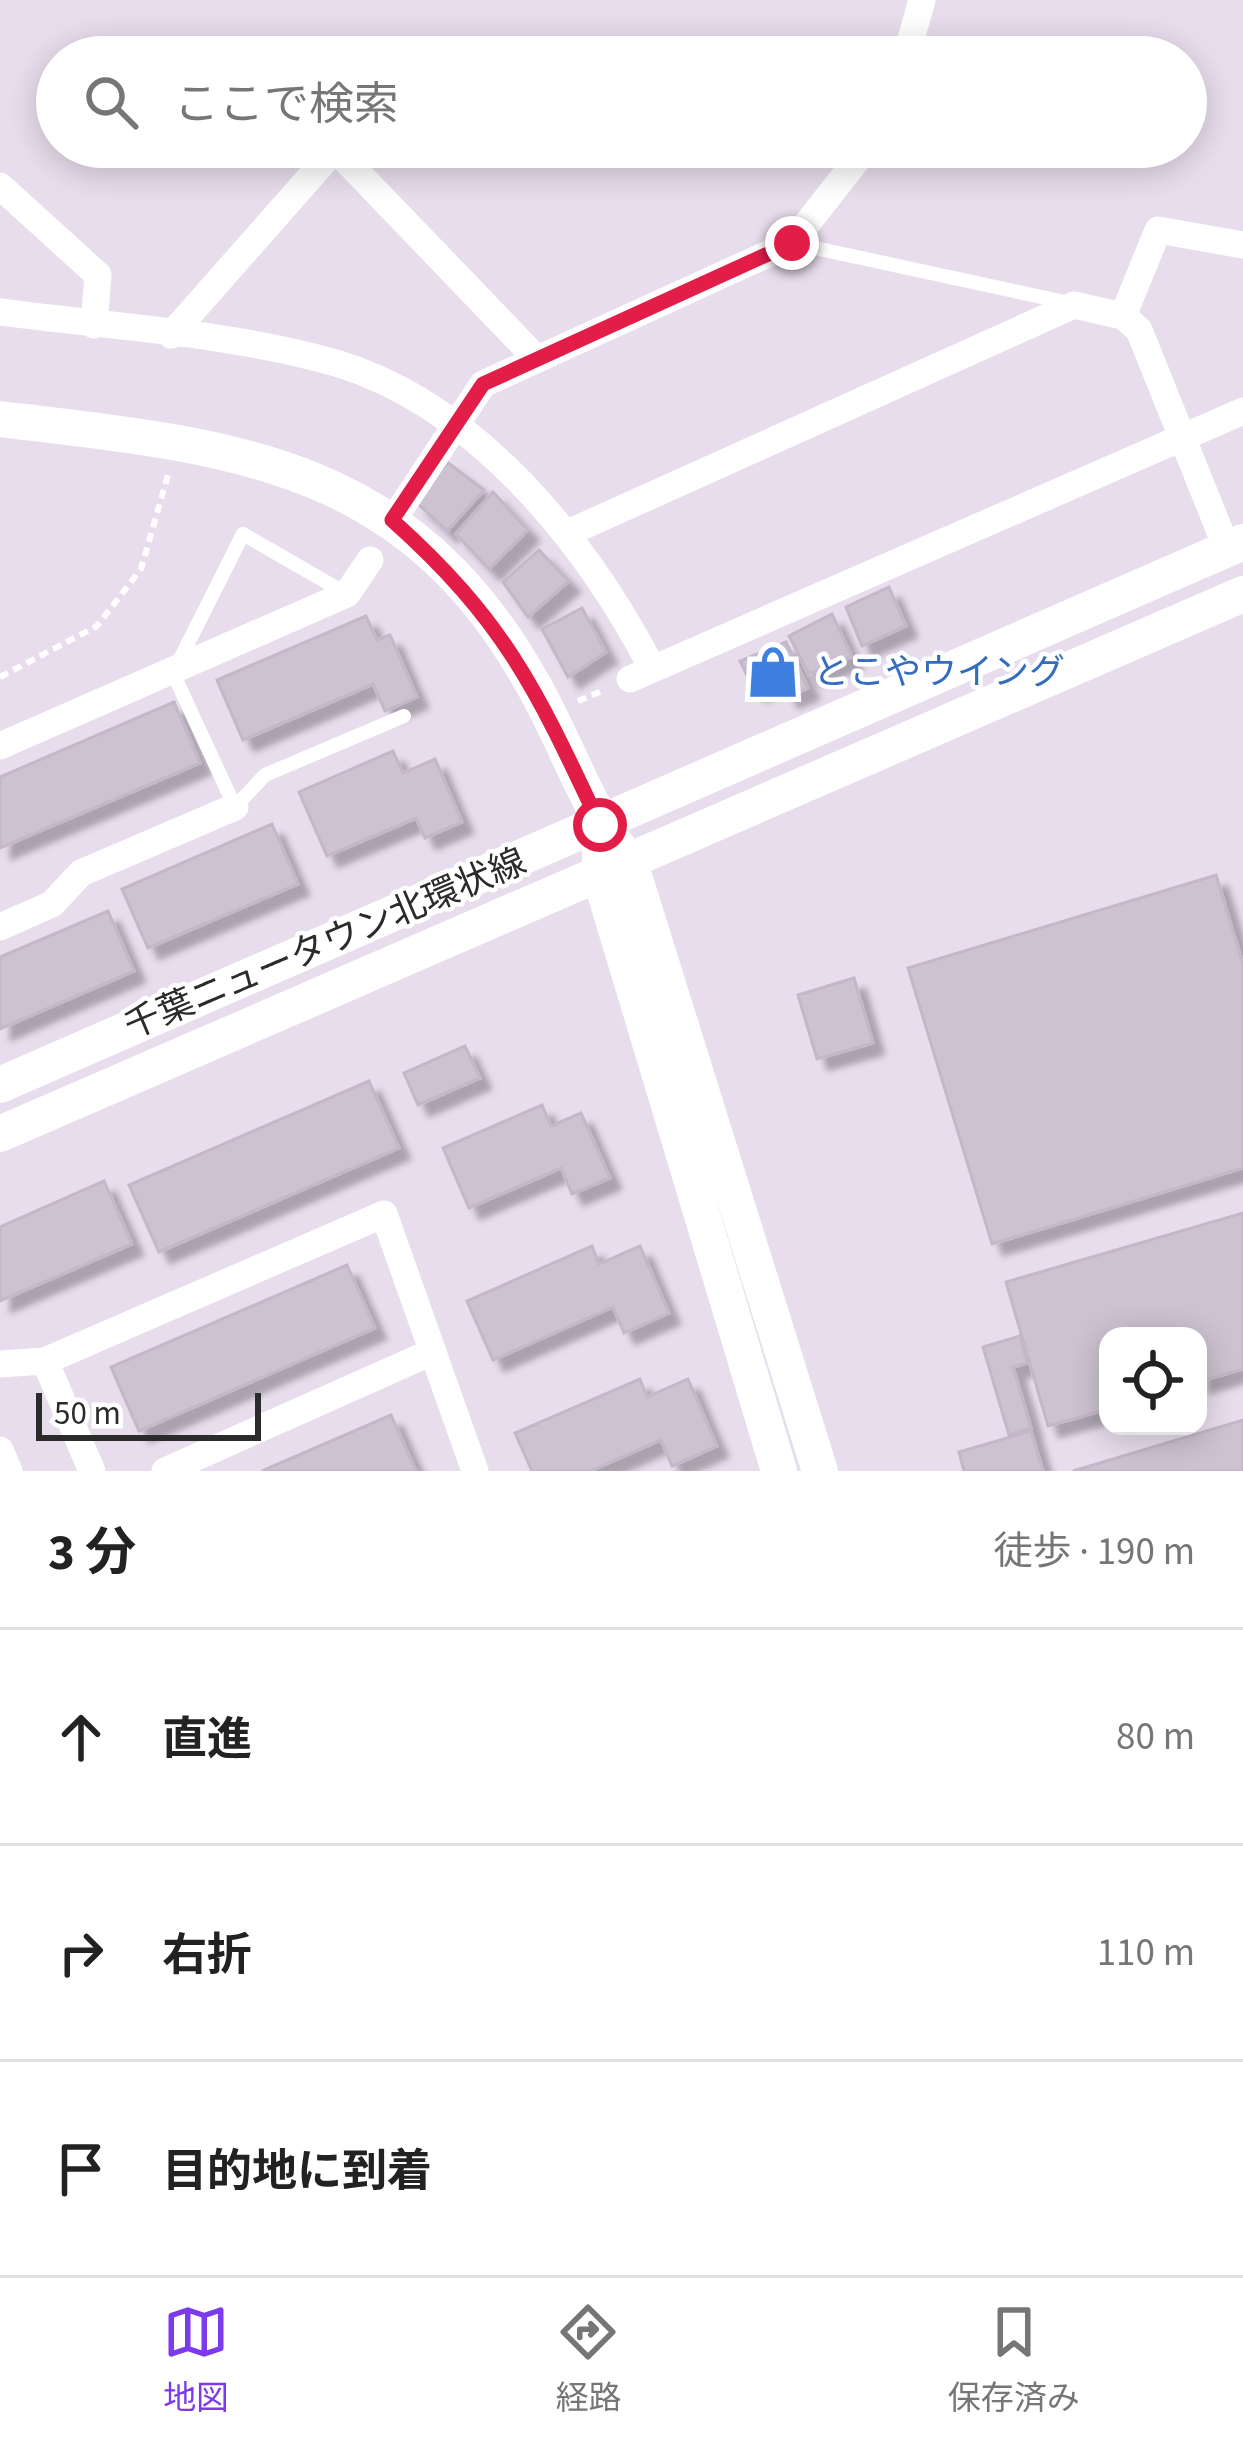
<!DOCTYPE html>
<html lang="ja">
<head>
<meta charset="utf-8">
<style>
  :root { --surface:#fff; --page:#f6f6f6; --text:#222; --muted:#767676; --line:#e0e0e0; --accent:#7c3aed }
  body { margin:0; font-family:"Source Sans 3","Noto Sans JP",sans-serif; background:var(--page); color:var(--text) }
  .controls { position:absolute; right:36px; bottom:36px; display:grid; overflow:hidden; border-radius:24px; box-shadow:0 6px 30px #0003 }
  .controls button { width:108px; height:108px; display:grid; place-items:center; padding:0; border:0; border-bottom:3px solid var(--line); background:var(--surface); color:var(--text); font:60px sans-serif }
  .scale { position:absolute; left:36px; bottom:30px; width:225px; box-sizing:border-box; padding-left:12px; border:6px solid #2b2b2b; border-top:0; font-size:33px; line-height:42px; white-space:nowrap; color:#2b2b2b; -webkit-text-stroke:9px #fff; paint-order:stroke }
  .stop { position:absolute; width:36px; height:36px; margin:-27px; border:9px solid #e11d48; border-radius:50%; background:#fff }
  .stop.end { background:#e11d48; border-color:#fff; box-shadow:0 3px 12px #0008 }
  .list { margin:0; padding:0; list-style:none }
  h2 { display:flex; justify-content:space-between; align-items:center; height:156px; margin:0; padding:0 48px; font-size:51px }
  h2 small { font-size:39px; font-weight:400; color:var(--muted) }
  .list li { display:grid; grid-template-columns:78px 1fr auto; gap:36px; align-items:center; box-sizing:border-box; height:216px; padding:0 48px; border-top:3px solid var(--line) }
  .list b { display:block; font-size:45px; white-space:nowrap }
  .list em { font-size:39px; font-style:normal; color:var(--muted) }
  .icon { flex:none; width:66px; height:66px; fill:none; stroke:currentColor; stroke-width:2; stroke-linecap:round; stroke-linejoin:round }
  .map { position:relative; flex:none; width:1243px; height:1471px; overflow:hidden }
  .search { position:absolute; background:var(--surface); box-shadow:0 6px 30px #0003; left:36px; right:36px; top:36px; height:132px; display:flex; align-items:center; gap:30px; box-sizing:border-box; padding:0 42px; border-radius:66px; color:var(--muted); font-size:45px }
  .sheet { height:804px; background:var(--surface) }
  nav { display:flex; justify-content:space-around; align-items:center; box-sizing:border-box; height:168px; border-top:3px solid var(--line); background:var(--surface); font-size:33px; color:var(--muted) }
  nav a { display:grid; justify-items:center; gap:6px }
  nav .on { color:var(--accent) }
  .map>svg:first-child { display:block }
</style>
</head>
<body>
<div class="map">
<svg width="1243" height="1471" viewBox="0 0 1243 1471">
  <defs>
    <filter id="shadow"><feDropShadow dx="11" dy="11" stdDeviation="3" flood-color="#0004"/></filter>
  </defs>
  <rect width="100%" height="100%" fill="#e8dded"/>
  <path fill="#ccc2d0" stroke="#c4b7c9" stroke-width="3" filter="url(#shadow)" d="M 447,462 L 484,490 L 447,531 L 416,502 Z
    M 493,492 L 528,530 L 489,569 L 456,534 Z
    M 539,550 L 569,581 L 528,617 L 503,582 Z
    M 889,587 L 906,626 L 862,646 L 846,607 Z
    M 582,608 L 606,652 L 568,677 L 542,629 Z
    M 832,614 L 852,657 L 809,674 L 789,636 Z
    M 366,616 L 377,640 L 390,635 L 417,697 L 385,711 L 373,684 L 243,740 L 217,680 Z
    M 786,642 L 808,688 L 788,697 L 780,682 L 754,690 L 740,661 Z
    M 174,702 L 200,763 L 0,848 L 0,777 Z
    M 393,751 L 403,773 L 435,759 L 462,822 L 425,838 L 416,818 L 327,856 L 299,792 Z
    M 272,824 L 298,884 L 148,948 L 122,889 Z
    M 1216,875 L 1243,964 L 1243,1168 L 992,1244 L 908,968 Z
    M 108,911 L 134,971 L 0,1029 L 0,957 Z
    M 854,978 L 873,1043 L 817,1059 L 798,995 Z
    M 465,1046 L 480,1078 L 418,1105 L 404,1073 Z
    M 369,1081 L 399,1148 L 159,1252 L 129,1185 Z
    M 542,1105 L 551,1126 L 581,1113 L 610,1178 L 572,1194 L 561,1168 L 469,1208 L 443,1148 Z
    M 104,1181 L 132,1244 L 0,1301 L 0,1227 Z
    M 1243,1213 L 1243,1369 L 1198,1382 L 1198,1336 L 1108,1336 L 1108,1409 L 1048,1426 L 1006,1282 Z
    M 592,1246 L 599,1264 L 640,1246 L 669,1313 L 624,1333 L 613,1307 L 493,1360 L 467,1301 Z
    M 347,1265 L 375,1328 L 139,1431 L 111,1367 Z
    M 1020,1336 L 1027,1363 L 1013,1367 L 1031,1428 L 1009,1435 L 983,1347 Z
    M 640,1379 L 647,1397 L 688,1379 L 717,1446 L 672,1466 L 661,1440 L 590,1471 L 532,1471 L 515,1433 Z
    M 391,1415 L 416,1471 L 262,1471 Z
    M 1243,1420 L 1243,1471 L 1073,1471 Z
    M 1031,1431 L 1043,1471 L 964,1471 L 959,1452 Z"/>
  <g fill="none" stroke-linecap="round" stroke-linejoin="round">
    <path stroke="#fff" stroke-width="6" stroke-dasharray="9 6" stroke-linecap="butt" d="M 0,677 L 97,626 L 141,569 L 168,475
      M 578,701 L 604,690"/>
    <path stroke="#fff" stroke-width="14" d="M 792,243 L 1069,303
      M 347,594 L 243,534 L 173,673 L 235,807 L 265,775 L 404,716"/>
    <path stroke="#fff" stroke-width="27" d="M 906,57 L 922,0
      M 0,186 L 98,275 L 94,325
      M 0,312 C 111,327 228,332 336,363 C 477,405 587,543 652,668
      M 171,335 L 335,149 L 537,359
      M 393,520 L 483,384 L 792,243 L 867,147
      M 568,533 L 1074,305 L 1123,316
      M 1227,549 L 1139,330 L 1123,316 L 1158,230 L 1243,245
      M 630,679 L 1243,411
      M 0,746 L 347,594 L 370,560
      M 0,927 L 52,904 L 81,873 L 235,807
      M 45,1361 L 92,1471
      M 0,1364 L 45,1361 L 384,1214 L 475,1471
      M 0,1450 L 9,1471
      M 165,1471 L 432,1352"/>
    <path stroke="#fff" stroke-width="36" d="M 0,419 C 226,446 405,458 530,679 C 566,740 585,807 630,863 L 820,1471
      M 600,853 L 600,876 L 779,1471
      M 0,1085 L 1243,542
      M 0,1134 L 1243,594"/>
  </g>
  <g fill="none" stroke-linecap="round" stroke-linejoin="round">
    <path stroke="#e11d48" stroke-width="15" d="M 600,825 C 537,691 506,622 392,520 L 483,384 L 792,243"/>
  </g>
  <defs>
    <g id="shop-bare" transform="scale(4.14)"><path d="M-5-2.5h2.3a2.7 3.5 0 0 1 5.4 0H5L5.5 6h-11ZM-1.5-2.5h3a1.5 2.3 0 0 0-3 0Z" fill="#3f7fe0" stroke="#fff" stroke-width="2.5" paint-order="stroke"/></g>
  </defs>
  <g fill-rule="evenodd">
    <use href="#shop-bare" x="773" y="672"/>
  </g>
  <g text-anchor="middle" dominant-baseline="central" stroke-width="9" stroke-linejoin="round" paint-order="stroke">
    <g font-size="36" fill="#366cbe" stroke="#fff" text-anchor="start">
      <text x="813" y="672">とこやウイング</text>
    </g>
    <g font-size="36" fill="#2b2b2b" stroke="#fff">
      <text transform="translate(325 944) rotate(-23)">千葉ニュータウン北環状線</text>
    </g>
  </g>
</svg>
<div class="controls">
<button><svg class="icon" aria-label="locate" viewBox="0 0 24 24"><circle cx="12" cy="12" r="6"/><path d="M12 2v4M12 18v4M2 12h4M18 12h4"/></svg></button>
</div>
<div class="scale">50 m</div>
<div class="stop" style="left:600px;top:825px"></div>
<div class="stop end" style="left:792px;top:243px"></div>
<div class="search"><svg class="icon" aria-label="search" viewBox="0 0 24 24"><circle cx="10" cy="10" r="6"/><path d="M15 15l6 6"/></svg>ここで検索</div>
</div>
<section class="sheet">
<h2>3 分<small>徒歩 · 190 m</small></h2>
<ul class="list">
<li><svg class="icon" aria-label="ahead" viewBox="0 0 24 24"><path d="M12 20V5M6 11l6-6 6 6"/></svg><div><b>直進</b></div><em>80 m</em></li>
<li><svg class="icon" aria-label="right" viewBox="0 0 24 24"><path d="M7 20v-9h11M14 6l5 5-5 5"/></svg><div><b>右折</b></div><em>110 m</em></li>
<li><svg class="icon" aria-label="arrive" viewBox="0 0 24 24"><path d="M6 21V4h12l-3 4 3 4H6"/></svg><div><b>目的地に到着</b></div></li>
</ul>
</section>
<nav>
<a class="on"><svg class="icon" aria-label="map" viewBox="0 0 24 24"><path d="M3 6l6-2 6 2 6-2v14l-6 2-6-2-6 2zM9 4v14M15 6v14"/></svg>地図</a>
<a><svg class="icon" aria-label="directions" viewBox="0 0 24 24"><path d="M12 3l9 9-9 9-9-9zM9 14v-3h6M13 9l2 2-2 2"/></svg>経路</a>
<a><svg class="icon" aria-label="saved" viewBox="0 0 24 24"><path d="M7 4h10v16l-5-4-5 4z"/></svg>保存済み</a>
</nav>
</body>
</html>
